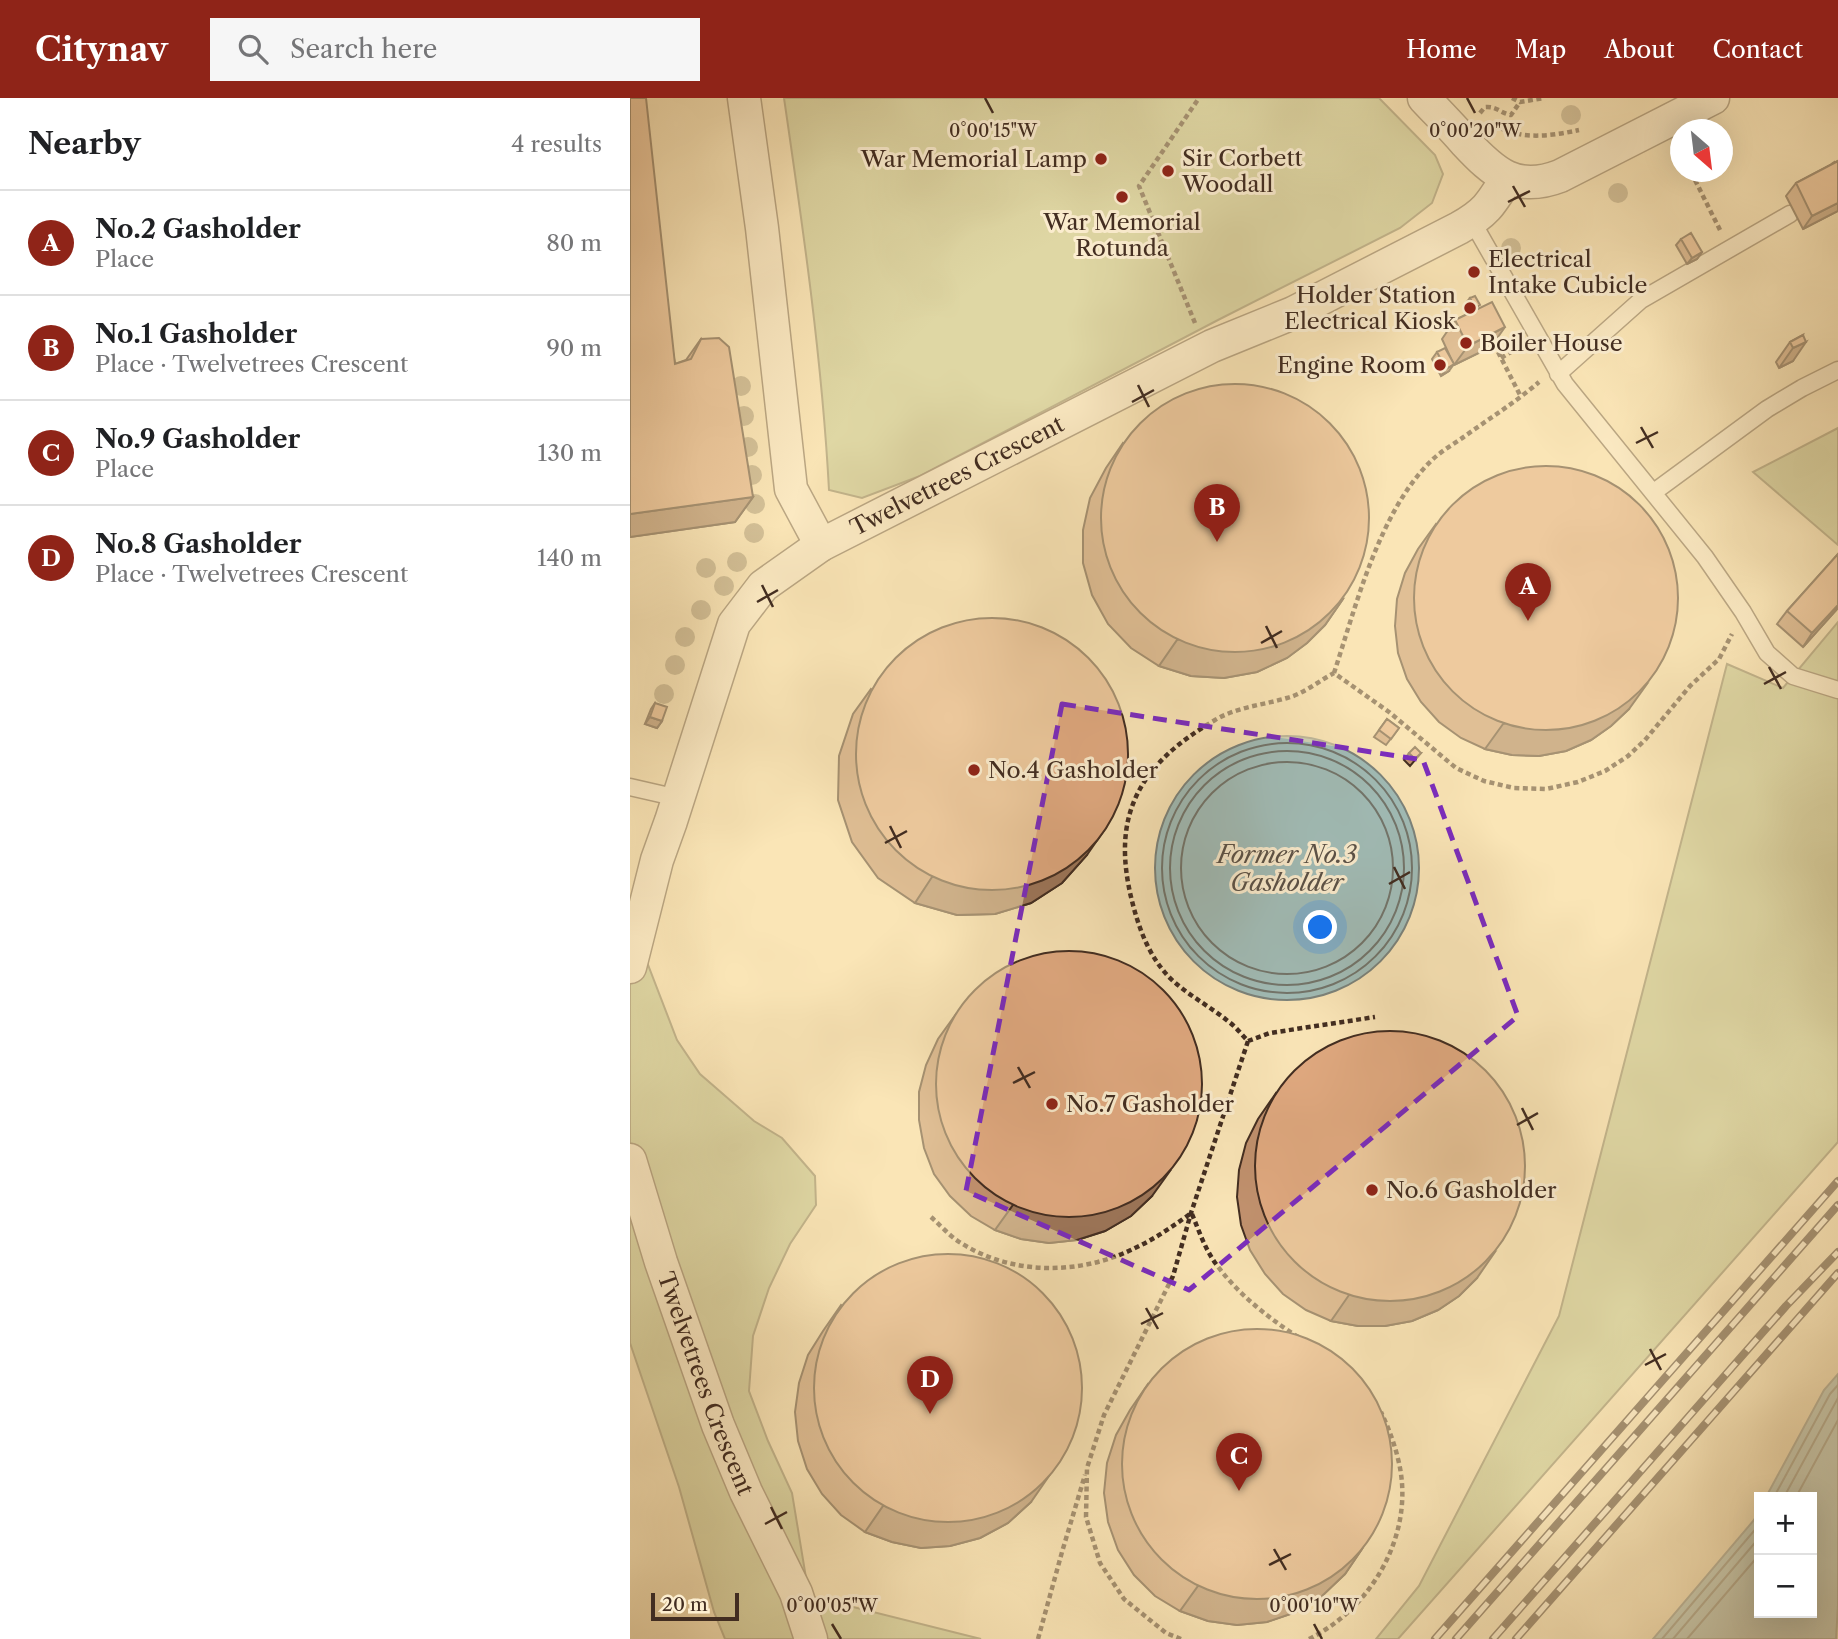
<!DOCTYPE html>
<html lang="en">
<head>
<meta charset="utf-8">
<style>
  :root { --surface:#fff; --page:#f6f6f6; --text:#202124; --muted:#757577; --line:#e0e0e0; --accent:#8f2418 }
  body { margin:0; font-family:"Libre Caslon Text",serif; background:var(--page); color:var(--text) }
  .controls { position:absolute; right:21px; bottom:21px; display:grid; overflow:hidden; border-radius:0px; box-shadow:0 7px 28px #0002 }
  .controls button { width:63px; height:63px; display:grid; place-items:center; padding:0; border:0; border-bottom:2px solid var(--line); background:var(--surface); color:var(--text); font:35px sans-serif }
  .compass { position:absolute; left:1040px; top:21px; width:63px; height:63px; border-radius:50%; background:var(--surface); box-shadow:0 7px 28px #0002; rotate:152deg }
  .scale { position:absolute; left:21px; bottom:18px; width:88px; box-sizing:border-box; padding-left:7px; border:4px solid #422d21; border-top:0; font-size:19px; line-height:24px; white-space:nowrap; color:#422d21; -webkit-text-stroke:5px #fceed0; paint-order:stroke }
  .you { position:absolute; left:691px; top:830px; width:24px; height:24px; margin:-18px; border:5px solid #fff; border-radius:50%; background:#1a73e8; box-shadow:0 0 0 10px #1a73e833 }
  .badge { display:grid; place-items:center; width:46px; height:46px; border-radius:50%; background:var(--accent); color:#fff; font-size:23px; font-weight:700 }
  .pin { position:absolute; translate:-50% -58px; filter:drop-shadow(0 2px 4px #0008) }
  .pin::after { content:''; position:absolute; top:37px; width:24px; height:21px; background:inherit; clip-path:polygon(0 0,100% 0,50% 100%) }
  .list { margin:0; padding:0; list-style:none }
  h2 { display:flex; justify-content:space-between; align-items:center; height:91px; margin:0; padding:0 28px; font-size:30px }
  h2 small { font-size:23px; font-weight:400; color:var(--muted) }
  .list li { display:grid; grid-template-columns:46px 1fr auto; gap:21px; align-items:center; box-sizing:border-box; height:105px; padding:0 28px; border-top:2px solid var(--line) }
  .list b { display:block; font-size:26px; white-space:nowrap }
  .list p { margin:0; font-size:23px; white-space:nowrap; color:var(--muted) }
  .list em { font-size:23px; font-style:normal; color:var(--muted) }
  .icon { flex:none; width:38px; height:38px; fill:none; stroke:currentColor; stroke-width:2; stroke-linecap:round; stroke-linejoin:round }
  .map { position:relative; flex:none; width:1208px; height:1541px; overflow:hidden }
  header { display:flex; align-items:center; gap:42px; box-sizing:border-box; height:98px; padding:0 35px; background:var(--accent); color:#fff }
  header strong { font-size:33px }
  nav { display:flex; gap:38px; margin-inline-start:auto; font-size:24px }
  .search { width:490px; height:63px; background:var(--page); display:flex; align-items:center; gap:18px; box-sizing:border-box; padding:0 24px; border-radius:0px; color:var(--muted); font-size:26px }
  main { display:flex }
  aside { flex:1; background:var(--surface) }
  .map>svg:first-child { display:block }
</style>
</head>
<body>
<header>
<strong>Citynav</strong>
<div class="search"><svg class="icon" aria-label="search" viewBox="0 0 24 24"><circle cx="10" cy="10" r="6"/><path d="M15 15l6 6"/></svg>Search here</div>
<nav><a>Home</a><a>Map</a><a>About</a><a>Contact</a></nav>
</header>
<main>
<aside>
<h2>Nearby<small>4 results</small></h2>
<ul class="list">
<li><span class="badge">A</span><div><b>No.2 Gasholder</b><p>Place</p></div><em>80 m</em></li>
<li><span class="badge">B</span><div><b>No.1 Gasholder</b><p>Place · Twelvetrees Crescent</p></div><em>90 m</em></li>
<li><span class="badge">C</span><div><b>No.9 Gasholder</b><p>Place</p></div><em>130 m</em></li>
<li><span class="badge">D</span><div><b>No.8 Gasholder</b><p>Place · Twelvetrees Crescent</p></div><em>140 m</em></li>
</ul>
</aside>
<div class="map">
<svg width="1208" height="1541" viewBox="0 0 1208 1541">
  <rect width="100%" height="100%" fill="#fae5b7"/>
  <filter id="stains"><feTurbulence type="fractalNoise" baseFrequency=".00286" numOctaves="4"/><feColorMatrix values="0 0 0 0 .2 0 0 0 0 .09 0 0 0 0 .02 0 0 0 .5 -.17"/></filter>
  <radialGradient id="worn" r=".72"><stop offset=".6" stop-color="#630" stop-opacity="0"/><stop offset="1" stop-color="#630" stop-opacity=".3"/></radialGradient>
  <path fill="#bec58f" stroke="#807958" stroke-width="2" d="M 154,0 L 749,0 L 805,57 L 813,76 L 802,105 L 770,130 L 588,222 L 290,378 L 232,400 L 199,392 C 192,261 173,130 154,0 Z
    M 1208,330 L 1208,447 L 1123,374 Z
    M 1208,524 L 1208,1044 L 768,1541 L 746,1541 L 789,1488 L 929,1218 L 1097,566 L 1153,590 Z
    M 0,820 L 47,942 L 70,976 L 124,1023 L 152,1040 L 185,1078 L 186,1107 L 160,1146 L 139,1190 L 123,1238 L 119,1293 L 138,1343 L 162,1395 L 179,1498 L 351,1541 L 95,1541 L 84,1514 L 49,1389 L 0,1245 Z"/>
  <path fill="#a1bdb8" stroke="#7b837c" stroke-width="2" d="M525 770a132 132 0 1 1 264 0a132 132 0 1 1-264 0Z
    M 1208,1276 L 1208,1507 L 1206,1541 L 1023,1541 L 1124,1422 L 1129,1413 L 1129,1515 L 1182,1515 L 1182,1399 L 1136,1399 L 1194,1292 Z"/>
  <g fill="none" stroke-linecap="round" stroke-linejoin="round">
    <path stroke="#72756c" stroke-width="2" d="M532 770a125 125 0 1 1 250 0a125 125 0 1 1-250 0Z
      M540 770a117 117 0 1 1 234 0a117 117 0 1 1-234 0Z
      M551 770a106 106 0 1 1 212 0a106 106 0 1 1-212 0Z
      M 1144,1399 L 1200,1296 L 1208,1287
      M 1154,1399 L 1208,1300
      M 1166,1399 L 1208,1322
      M 1032,1541 L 1129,1427
      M 1043,1541 L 1129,1440
      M 1057,1541 L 1129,1457"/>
    <g stroke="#705b46" stroke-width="19">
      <path id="service" d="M 842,123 L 935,286 L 1075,459 L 1113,514 L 1137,555 L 1163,578 L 1208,592
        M 928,276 L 1011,202 L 1160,116
        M 1024,394 L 1137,311 L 1172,290 L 1208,272
        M 0,689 L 48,700"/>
    </g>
    <g stroke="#705b46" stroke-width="35">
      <g id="minor">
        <path d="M 114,0 L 132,130 L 161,391 L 191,447"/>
        <path d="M 794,0 C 808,15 822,29 835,44 C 864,75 886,95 930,78 L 1083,0"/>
        <path id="s1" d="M 0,869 L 27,762 L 41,723 L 104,526 L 133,488 L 191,447 L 582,248 L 663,215 L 829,130 C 856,115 861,106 877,80"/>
        <path id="s2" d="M 0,1062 L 31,1164 L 88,1327 L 116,1394 L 166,1495 L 181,1541"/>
      </g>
    </g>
    <path stroke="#422d21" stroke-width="4.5" stroke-dasharray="5 3.5" stroke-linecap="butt" d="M 882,0 L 890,4 L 914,0
      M 850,15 L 855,9 C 867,8 870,15 881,17 L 890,4
      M 863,26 C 889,43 921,38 949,32
      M 1195,72 L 1208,63
      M 1065,82 L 1090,132
      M 565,225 L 509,88 L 569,0
      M 856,253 L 865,248 L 891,299
      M 871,260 L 891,248
      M 704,575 C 726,508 749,414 801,363 C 811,353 824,346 835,338 C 860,320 886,304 909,284
      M 618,943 L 640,935 L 745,919
      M 562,1116 C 569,1133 575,1151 586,1166 C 608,1196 637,1219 668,1239
      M 301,1119 C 309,1126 317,1135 325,1141 C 378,1178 449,1178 505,1150 C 525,1141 543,1128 560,1116
      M 408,1541 L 432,1454 L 455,1377
      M 551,1541 L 536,1535 L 494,1501 L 470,1465 L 456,1419 L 457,1370 L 474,1317 L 543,1178 L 561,1115 L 618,943 C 612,937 606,929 599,924 C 580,908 557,897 539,879 C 519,858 509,831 502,803 C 480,716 510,666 585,622 C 607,609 633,607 657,600 C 673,596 689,583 704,575 L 759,614 L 826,670 L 854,683 L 884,690 L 916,691 L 948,684 L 975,673 L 998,658 L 1015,642 L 1060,588 L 1089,561 L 1102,536
      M 679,1541 C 742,1510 785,1436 769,1365 C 765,1347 759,1331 751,1314"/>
    <use href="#service" stroke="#fceed0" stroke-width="16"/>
    <use href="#minor" stroke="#fceed0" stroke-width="32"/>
    <g stroke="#422d21" stroke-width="8">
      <path id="rail" d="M 805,1541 L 1208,1083
        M 826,1541 L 1208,1107
        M 863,1541 L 1156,1208 L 1208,1154
        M 886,1541 L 1208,1175"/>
    </g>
    <use href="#rail" stroke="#fceed0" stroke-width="5" stroke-dasharray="16" stroke-linecap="butt"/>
  </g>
  <g fill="#a69573">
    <circle cx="941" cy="17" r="10"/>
    <circle cx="988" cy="95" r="10"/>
    <circle cx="881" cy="150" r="10"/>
    <circle cx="111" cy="288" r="10"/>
    <circle cx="114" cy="318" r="10"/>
    <circle cx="118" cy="349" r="10"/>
    <circle cx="122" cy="377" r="10"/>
    <circle cx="125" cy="406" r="10"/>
    <circle cx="124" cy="435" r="10"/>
    <circle cx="107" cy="464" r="10"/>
    <circle cx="76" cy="470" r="10"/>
    <circle cx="94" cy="488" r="10"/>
    <circle cx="71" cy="512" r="10"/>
    <circle cx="55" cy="539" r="10"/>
    <circle cx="45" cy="567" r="10"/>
    <circle cx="34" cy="596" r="10"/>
  </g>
  <path fill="#c1916e" stroke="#422d21" stroke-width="2" d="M 0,0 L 45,266 L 56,262 L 71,241 L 123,399 L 105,424 L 0,439 Z
    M 1208,63 L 1208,113 L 1173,131 L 1156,98 L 1166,85 Z
    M 1051,141 L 1072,154 L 1067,161 L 1057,166 L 1046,147 Z
    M 840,200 L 848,211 L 861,249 L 824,267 L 812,241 L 825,222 L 840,215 L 835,206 Z
    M 1173,237 L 1163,263 L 1149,270 L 1146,264 L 1160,244 Z
    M 807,254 L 819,273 L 811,278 L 802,261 Z
    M 493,345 L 713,501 L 695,527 L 677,545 L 657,560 L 627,574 L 594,580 L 561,578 L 529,568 L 501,550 L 478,526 L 462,497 L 453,465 L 453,432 L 460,400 L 476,370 Z
    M 806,426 L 999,611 L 981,628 L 961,642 L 936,653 L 909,658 L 882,657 L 855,651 L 831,640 L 809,624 L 791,604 L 777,581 L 768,555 L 765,528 L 767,501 L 775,475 L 788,451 Z
    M 1208,456 L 1208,510 L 1173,549 L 1147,526 L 1157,513 Z
    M 241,591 L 457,757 L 432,785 L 401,805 L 365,816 L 327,817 L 285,805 L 248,780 L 222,744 L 208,702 L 209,658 L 223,616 Z
    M 25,605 L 32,623 L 27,630 L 15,626 L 21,611 Z
    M 757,621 L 769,630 L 756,647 L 744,639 Z
    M 779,655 L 791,655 L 780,668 L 774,662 Z
    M 326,916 L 522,1098 L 501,1118 L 475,1133 L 447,1142 L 419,1145 L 391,1141 L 365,1132 L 341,1118 L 320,1098 L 304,1076 L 294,1050 L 289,1022 L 289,994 L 296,967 L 308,941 Z
    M 646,995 L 847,1180 L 829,1198 L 808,1212 L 782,1223 L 755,1228 L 728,1228 L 701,1223 L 676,1212 L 653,1196 L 635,1176 L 620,1152 L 611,1127 L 607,1099 L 609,1072 L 616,1045 L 628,1021 Z
    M 211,1207 L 401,1404 L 378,1425 L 350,1440 L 320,1448 L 291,1450 L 262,1444 L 235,1434 L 211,1417 L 192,1396 L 177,1371 L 168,1343 L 165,1314 L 169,1285 L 178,1257 L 193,1233 Z
    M 518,1286 L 732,1451 L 715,1476 L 692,1498 L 666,1514 L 637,1524 L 607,1527 L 578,1523 L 550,1513 L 525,1498 L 504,1477 L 488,1452 L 478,1424 L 474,1395 L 477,1365 L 486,1337 L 500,1312 Z"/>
  <path fill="#9d765a" stroke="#422d21" stroke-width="2" d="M 1208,105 L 1208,113 L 1173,131 L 1182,118 Z
    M 1072,154 L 1067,161 L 1057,166 L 1062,160 Z
    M 875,229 L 861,249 L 824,267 L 838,248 Z
    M 1176,244 L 1163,263 L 1149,270 L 1163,250 Z
    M 824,266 L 819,273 L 811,278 L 816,271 Z
    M 123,399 L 105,424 L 0,439 L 0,416 Z
    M 713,501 L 695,527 L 677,545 L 657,560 L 627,574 L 594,580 L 561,578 L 529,568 L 547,542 Z
    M 1208,507 L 1208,510 L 1173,549 L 1182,535 Z
    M 1017,586 L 999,611 L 981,628 L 961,642 L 936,653 L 909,658 L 882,657 L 855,651 L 873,626 Z
    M 20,619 L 32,623 L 27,630 L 15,626 Z
    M 475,731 L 457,757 L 432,785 L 401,805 L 365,816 L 327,817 L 285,805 L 302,779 Z
    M 540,1073 L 522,1098 L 501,1118 L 475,1133 L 447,1142 L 419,1145 L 391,1141 L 365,1132 L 383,1107 Z
    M 865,1154 L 847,1180 L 829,1198 L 808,1212 L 782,1223 L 755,1228 L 728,1228 L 701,1223 L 719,1197 Z
    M 419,1378 L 401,1404 L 378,1425 L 350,1440 L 320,1448 L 291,1450 L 262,1444 L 235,1434 L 253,1408 Z
    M 732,1451 L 715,1476 L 692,1498 L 666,1514 L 637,1524 L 607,1527 L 578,1523 L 550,1513 L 568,1488 Z"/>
  <path fill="#e0a980" stroke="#422d21" stroke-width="2" d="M 0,0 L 16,0 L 45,266 L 61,261 L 71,241 L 89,240 L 99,249 L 123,399 L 0,416 Z
    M 1208,63 L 1208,105 L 1182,118 L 1166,85 Z
    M 1061,135 L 1072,154 L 1062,160 L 1051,141 Z
    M 845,198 L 850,207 L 845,210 L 840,200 Z
    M 862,204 L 875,229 L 838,248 L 825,222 Z
    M 1173,237 L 1176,244 L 1163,250 L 1160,244 Z
    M 815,250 L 824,266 L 816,271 L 807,254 Z
    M471 420a134 134 0 1 1 268 0a134 134 0 1 1-268 0Z
    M784 500a132 132 0 1 1 264 0a132 132 0 1 1-264 0Z
    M 1208,456 L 1208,507 L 1182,535 L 1157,513 Z
    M226 656a136 136 0 1 1 272 0a136 136 0 1 1-272 0Z
    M 25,605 L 37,609 L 32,623 L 20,619 Z
    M 757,621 L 769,630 L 761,641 L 749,632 Z
    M 785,649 L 791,655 L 785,661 L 779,655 Z
    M306 986a133 133 0 1 1 266 0a133 133 0 1 1-266 0Z
    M625 1068a135 135 0 1 1 270 0a135 135 0 1 1-270 0Z
    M184 1290a134 134 0 1 1 268 0a134 134 0 1 1-268 0Z
    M492 1366a135 135 0 1 1 270 0a135 135 0 1 1-270 0Z"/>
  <path d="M0 0H1208V1541H0ZM 432,606 L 793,662 L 888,918 L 559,1192 L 336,1093 Z" fill="#fae5b7" fill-opacity=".55" fill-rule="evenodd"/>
  <path fill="none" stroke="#7b2cbf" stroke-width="5" stroke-dasharray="14 9" stroke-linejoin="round" d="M 432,606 L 793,662 L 888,918 L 559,1192 L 336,1093 Z"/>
  <path fill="none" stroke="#422d21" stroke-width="2.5" d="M 355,0 L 363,15M 837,0 L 845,15M 883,88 L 895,109M 878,104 L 900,93M 508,287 L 519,309M 502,304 L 524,292M 1011,329 L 1023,350M 1006,345 L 1028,334M 132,487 L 143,509M 127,504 L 148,492M 636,528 L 647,550M 631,545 L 652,533M 1139,569 L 1151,591M 1134,586 L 1156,574M 260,728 L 271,750M 255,745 L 277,733M 764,769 L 775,791M 759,786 L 780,774M 388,969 L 400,990M 383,985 L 405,974M 892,1010 L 903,1032M 887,1027 L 908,1015M 516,1210 L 528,1231M 511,1226 L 533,1215M 1020,1251 L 1031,1272M 1015,1267 L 1036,1256M 141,1409 L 152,1431M 135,1426 L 157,1414M 644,1451 L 656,1472M 639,1467 L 661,1456M 202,1526 L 211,1541M 684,1526 L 692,1541"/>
  <g fill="#8f2418" stroke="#fceed0" stroke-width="2.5">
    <circle cx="471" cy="61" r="7"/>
    <circle cx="538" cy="73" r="7"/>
    <circle cx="492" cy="99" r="7"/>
    <circle cx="844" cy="174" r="7"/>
    <circle cx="840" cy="210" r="7"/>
    <circle cx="836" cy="245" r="7"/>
    <circle cx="810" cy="267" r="7"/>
    <circle cx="344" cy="672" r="7"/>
    <circle cx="422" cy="1006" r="7"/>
    <circle cx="742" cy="1092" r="7"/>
  </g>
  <g text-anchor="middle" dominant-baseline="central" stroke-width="6" stroke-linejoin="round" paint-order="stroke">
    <g font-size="23" fill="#422d21" stroke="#fceed0" text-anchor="start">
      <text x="552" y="60">Sir Corbett<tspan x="552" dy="26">Woodall</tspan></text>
      <text x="457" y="61" text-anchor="end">War Memorial Lamp</text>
      <text x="492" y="124" text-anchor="middle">War Memorial<tspan x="492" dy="26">Rotunda</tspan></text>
      <text x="858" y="161">Electrical<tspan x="858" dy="26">Intake Cubicle</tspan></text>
      <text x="826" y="197" text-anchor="end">Holder Station<tspan x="826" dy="26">Electrical Kiosk</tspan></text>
      <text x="850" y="245">Boiler House</text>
      <text x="796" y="267" text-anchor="end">Engine Room</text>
      <text x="358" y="672">No.4 Gasholder</text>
      <text x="436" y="1006">No.7 Gasholder</text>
      <text x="756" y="1092">No.6 Gasholder</text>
    </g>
    <g font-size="23" fill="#422d21" stroke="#fceed0">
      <text stroke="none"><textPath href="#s1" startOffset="630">Twelvetrees Crescent</textPath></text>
      <text stroke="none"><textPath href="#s2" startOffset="236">Twelvetrees Crescent</textPath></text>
    </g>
    <g font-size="24" font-style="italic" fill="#5a5147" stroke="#fceed0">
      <text x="657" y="756">Former No.3<tspan x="657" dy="28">Gasholder</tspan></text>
    </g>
  </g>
  <g font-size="18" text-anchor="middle" fill="#422d21" stroke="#fceed0" stroke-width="6" stroke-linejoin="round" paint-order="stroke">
    <text x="363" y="39">0°00'15"W</text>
    <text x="845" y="39">0°00'20"W</text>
    <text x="202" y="1514">0°00'05"W</text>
    <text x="684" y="1514">0°00'10"W</text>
  </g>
  <rect width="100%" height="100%" filter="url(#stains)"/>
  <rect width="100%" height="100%" fill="url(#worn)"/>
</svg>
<div class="controls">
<button>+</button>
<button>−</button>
</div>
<svg class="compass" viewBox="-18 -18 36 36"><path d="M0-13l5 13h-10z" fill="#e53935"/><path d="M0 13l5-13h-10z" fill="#757577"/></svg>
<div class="scale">20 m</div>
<div class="you"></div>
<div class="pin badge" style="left:898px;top:523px">A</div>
<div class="pin badge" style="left:587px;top:444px">B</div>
<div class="pin badge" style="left:609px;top:1393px">C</div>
<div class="pin badge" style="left:300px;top:1316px">D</div>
</div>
</main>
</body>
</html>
